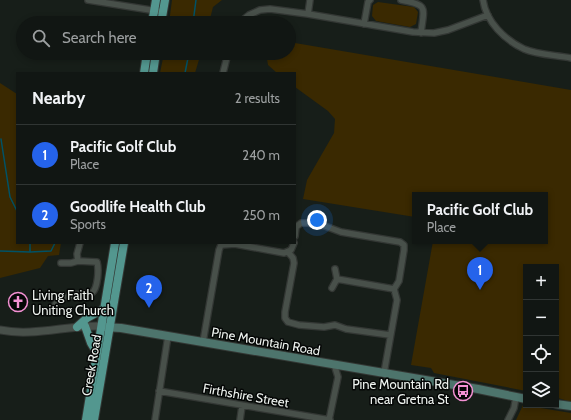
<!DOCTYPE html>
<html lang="en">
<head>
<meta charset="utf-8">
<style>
  :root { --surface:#111613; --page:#1e2321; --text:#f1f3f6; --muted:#9c9fa0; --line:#303533; --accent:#2563eb }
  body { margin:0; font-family:Cabin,sans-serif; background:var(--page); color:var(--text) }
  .controls { position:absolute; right:12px; bottom:12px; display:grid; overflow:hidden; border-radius:0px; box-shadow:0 2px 6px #0003 }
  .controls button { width:36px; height:36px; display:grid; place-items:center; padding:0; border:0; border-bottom:1px solid var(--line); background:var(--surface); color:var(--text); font:20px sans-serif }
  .you { position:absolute; left:317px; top:220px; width:14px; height:14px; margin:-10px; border:3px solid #fff; border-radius:50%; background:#1a73e8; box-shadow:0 0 0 6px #1a73e833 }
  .badge { display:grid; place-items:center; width:26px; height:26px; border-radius:50%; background:var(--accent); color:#fff; font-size:13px; font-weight:700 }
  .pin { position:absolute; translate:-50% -33px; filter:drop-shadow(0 1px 2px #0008) }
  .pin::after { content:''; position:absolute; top:21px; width:14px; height:12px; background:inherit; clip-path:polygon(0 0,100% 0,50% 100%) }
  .popup { position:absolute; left:412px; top:192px; width:136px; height:52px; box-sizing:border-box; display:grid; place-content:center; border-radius:0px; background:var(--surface); filter:drop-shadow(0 1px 3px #0005); font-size:13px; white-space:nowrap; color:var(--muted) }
  .popup b { font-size:15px; color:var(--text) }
  .popup::after { content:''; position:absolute; left:50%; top:100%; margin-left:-8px; border:8px solid transparent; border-top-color:var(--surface) }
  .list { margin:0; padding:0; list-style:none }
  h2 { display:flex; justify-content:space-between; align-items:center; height:52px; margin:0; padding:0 16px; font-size:17px }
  h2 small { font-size:13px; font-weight:400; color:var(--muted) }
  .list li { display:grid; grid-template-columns:26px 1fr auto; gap:12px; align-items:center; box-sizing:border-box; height:60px; padding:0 16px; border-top:1px solid var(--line) }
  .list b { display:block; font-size:15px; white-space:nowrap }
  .list p { margin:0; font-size:13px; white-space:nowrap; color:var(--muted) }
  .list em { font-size:13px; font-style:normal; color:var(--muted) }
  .icon { flex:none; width:22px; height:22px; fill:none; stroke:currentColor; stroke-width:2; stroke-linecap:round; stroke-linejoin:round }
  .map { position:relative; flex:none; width:571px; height:420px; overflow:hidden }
  .search { position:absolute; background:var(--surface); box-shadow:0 2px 6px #0003; left:16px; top:16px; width:280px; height:44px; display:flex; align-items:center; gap:10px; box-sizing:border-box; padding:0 14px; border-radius:22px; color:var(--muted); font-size:15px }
  .panel { position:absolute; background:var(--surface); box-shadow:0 2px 6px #0003; left:16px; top:72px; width:280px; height:172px; border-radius:0px }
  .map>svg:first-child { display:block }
</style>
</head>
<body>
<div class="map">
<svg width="571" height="420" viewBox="0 0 571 420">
  <rect width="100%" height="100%" fill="#171e19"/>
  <path fill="#3a2901" d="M 172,0 L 222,0 L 213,7 L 209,23 L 169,23 Z
    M 378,2 L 414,7 L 418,12 L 416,24 L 410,27 L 376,21 L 372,16 L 373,5 Z
    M 289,42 L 571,90 L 571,402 L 558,398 L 556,395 L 556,267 L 526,267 L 526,391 L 434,373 L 431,368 L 411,365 L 433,241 L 545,241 L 545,195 L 415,195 L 415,217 L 303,199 L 307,180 L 334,133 L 335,119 L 328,111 L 295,87 L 295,73 L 277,73 L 268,65 L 266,53 L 289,53 Z
    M 164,53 L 201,53 L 195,73 L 160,73 Z
    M 0,83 L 17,94 L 17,243 L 61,243 L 59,255 L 48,256 L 40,268 L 0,278 Z
    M 523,405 L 571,413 L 571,420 L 516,420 Z"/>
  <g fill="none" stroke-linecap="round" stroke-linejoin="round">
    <path stroke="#005266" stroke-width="1.5" d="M 193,23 L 196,0
      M 185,73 L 189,53
      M 1,139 L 10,197 L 17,211
      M 30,243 L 30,252
      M 0,251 L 30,252 L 51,251 L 55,243"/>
    <g stroke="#333734" stroke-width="8">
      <path id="minor" d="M 88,0 L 163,12
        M 401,0 C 429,5 424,7 421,33
        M 483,0 C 486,22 505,40 524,49 C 538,55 556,55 571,58
        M 308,14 L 310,0
        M 239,23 L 249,15 L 260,10 L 270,9 L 308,14 L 413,32 L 434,33 L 448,30 L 488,15
        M 364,24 L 368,2 L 370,0
        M 223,73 L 228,53
        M 295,236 L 296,227 L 301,223 L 308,223 L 325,226 L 341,232 L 400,242 L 404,245 L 404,250 L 399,281 L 394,289 L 397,300 L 384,373
        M 288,252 L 293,258 L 294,263 L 285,312 L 285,318 L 288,322 L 299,325 L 324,327 L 335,325 L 346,329 L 390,335
        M 61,263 L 71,263 L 78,261
        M 337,279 L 394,289
        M 332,288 L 337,279 L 335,269
        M 55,305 L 58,298 C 66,297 74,294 83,294 C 86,293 90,294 92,293 C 98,288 99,269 97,262 L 78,261 L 77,254 L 80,243
        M 203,342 L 219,250 L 221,245 L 235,244 L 284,253 L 291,250 L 294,243
        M 159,391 L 330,420
        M 155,420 L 168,336
        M 240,420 L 242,406
        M 329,420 L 338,377 L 334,364
        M 508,420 L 514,408 L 516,397"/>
    </g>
    <g stroke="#333734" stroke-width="9">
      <path id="tertiary" d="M 0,330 C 33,337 68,325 101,326"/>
    </g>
    <g stroke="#333734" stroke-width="10">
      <path id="secondary" d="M 103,327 L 121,328 L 478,389 L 526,399
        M 556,404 L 571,406"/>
    </g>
    <g stroke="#333734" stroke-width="10">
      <path id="primary" d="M 152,23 L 156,0
        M 161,23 L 165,0
        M 144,73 L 147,53
        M 153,73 L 156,53
        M 85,326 L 91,343 L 97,353
        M 77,327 L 87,318 L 105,308
        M 86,420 L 115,243
        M 94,420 L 124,243"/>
    </g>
    <use href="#minor" stroke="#48504a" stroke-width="5.5"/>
    <use href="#tertiary" stroke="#48504a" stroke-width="7"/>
    <use href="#secondary" stroke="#4d746c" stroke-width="8"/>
    <use href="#primary" stroke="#53978f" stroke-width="8"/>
  </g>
  <defs>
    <g id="church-ring" transform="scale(1)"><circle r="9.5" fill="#050706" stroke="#f491d3" stroke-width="1.5"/><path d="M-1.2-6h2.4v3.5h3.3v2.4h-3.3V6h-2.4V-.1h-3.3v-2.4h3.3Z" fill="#f491d3"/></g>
    <g id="bus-ring" transform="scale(1)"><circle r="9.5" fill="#050706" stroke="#f491d3" stroke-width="1.5"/><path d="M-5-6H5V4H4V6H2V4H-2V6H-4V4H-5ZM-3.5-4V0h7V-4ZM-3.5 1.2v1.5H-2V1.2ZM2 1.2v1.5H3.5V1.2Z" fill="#f491d3"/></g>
  </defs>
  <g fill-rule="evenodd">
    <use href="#church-ring" x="18" y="302"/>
    <use href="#bus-ring" x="463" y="391"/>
  </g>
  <g text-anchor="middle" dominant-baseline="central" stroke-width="3" stroke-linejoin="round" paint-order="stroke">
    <g font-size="13" fill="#eef3ef" stroke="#050706" text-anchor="start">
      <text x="32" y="295">Living Faith<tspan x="32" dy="15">Uniting Church</tspan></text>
      <text x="449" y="384" text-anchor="end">Pine Mountain Rd<tspan x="449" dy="15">near Gretna St</tspan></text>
    </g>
    <g font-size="13" fill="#eef3ef" stroke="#050706">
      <text transform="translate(266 341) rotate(10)">Pine Mountain Road</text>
      <text transform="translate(91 365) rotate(-80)">Creek Road</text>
      <text transform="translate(246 395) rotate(10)">Firthshire Street</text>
    </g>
  </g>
</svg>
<div class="controls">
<button>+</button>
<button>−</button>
<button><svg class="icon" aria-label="locate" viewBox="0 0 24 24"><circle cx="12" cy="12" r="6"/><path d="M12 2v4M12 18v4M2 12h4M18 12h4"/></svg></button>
<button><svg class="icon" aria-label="layers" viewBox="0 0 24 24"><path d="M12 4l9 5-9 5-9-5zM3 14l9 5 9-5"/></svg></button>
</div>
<div class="you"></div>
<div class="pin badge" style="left:480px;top:290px">1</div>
<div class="popup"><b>Pacific Golf Club</b>Place</div>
<div class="pin badge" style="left:149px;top:308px">2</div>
<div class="search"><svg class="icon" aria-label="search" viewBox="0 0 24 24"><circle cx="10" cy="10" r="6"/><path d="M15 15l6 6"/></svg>Search here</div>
<section class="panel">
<h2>Nearby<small>2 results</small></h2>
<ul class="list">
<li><span class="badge">1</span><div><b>Pacific Golf Club</b><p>Place</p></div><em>240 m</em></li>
<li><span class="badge">2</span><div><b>Goodlife Health Club</b><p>Sports</p></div><em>250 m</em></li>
</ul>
</section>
</div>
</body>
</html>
